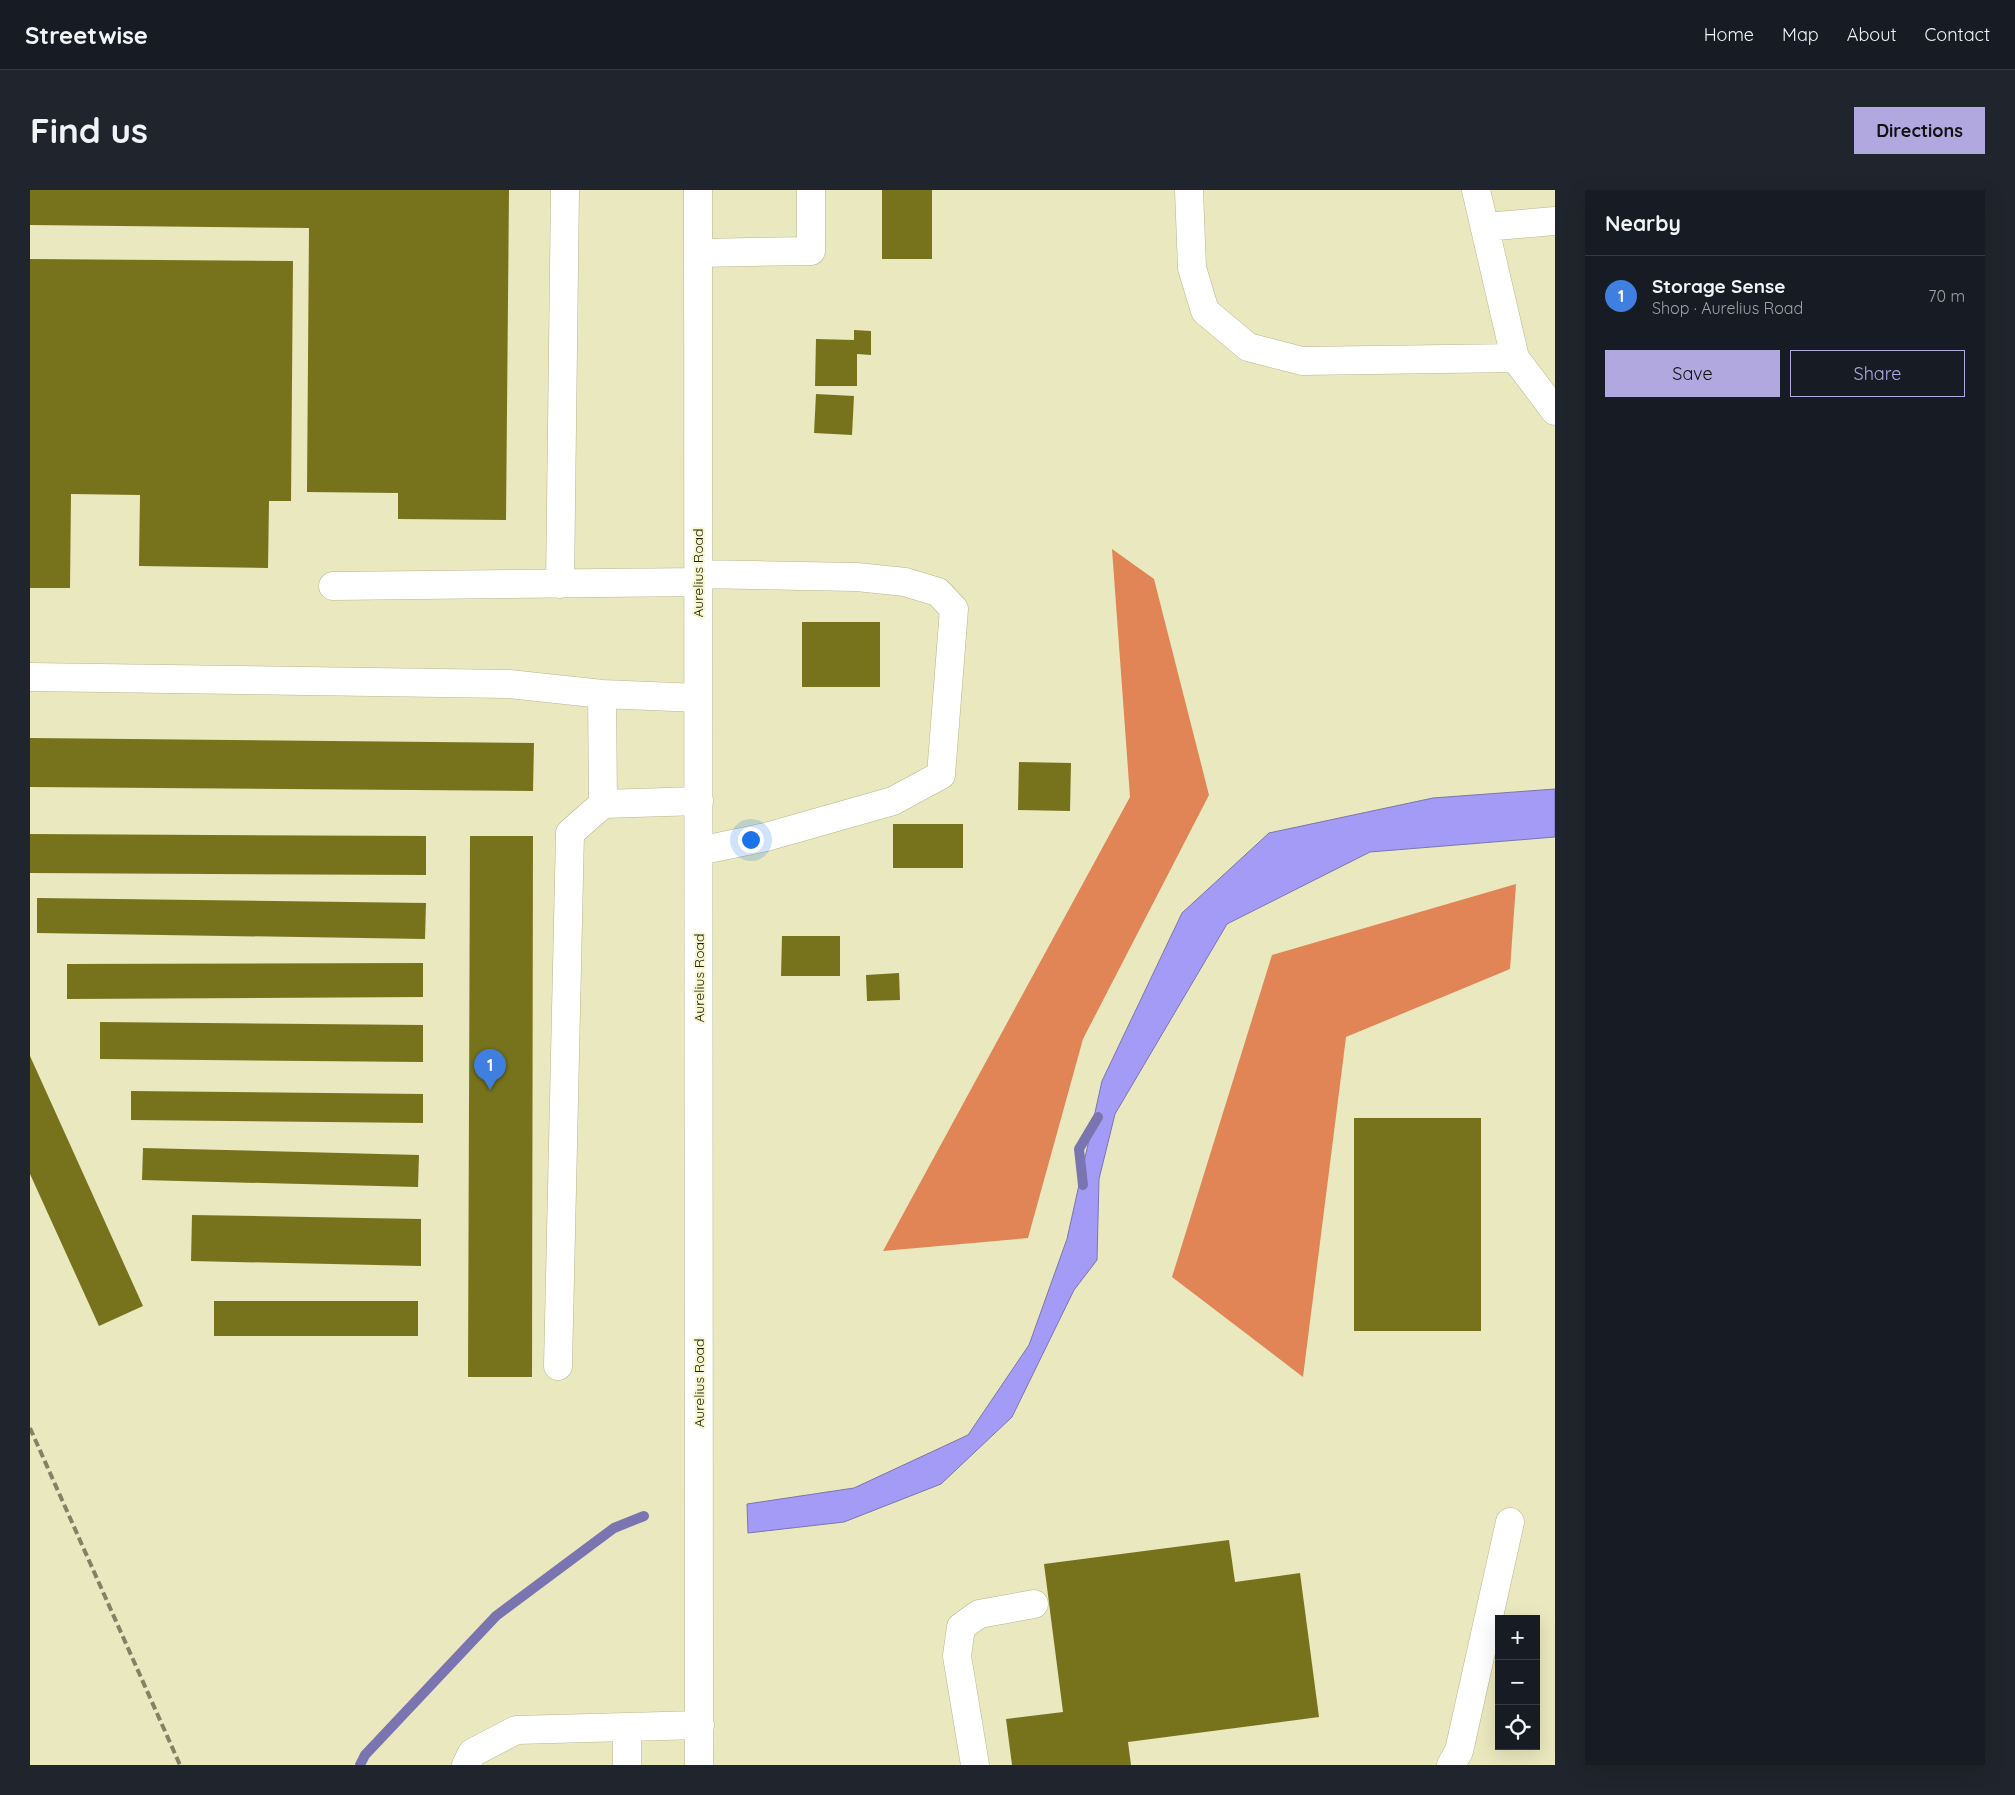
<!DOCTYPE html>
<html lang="en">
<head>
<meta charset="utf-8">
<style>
  :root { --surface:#171b24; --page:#20242c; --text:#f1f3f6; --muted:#9ea1a6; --line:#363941; --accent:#b1a8e0 }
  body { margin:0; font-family:Quicksand,sans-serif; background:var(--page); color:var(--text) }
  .controls { position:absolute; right:15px; bottom:15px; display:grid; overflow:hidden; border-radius:0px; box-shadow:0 5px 20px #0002 }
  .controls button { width:45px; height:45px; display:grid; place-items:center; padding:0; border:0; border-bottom:1px solid var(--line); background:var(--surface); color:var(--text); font:25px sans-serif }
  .you { position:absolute; left:720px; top:649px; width:18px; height:18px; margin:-12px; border:4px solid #fff; border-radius:50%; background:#1a73e8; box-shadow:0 0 0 8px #1a73e833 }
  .badge { display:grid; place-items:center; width:32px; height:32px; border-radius:50%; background:var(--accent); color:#fff; font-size:16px; font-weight:700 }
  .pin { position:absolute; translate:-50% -41px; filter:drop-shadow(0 1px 2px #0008) }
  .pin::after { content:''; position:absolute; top:26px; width:18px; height:15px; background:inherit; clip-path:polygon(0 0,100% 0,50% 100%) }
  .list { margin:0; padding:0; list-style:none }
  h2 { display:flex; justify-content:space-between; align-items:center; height:65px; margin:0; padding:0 20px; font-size:21px }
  h2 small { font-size:16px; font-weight:400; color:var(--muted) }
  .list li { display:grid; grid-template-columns:32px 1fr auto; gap:15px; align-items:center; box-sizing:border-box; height:80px; padding:0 20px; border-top:1px solid var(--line) }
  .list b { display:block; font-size:19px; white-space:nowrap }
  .list p { margin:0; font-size:16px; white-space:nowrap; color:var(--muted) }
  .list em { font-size:16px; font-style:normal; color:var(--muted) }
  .actions { display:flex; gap:10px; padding:15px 20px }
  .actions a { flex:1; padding:11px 0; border:1px solid var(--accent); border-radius:0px; text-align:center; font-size:18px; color:var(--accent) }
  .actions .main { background:var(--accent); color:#111 }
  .icon { flex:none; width:28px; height:28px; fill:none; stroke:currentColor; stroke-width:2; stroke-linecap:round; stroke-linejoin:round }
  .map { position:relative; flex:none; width:1525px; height:1575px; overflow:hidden; border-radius:0px }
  header { display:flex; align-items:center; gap:30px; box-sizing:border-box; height:70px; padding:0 25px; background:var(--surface); border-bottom:1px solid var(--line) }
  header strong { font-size:24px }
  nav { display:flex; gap:28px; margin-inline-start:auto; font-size:18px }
  .intro { display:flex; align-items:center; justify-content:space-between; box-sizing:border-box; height:120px; padding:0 30px }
  h1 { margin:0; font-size:35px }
  .button { padding:12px 22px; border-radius:0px; background:var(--accent); color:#111; font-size:18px; font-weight:700 }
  main { display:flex; gap:30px; padding:0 30px }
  aside { flex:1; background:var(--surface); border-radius:0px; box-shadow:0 5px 20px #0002 }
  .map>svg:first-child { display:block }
</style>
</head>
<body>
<header>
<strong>Streetwise</strong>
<nav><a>Home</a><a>Map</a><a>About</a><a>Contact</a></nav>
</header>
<div class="intro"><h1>Find us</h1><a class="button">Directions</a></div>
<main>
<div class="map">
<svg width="1525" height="1575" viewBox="0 0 1525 1575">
  <rect width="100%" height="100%" fill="#e9e8be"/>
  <path fill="#e18456" d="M 1082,359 L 1124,389 L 1179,605 L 1053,849 L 998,1048 L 853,1061 L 1100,607 Z
    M 1486,694 L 1480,779 L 1316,847 L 1273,1187 L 1142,1087 L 1242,765 Z"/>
  <path fill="#a39bf6" stroke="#7a75b0" d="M 1525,599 L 1525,647 L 1340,662 L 1197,734 L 1085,924 L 1069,989 L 1067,1070 L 1044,1100 L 982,1227 L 911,1294 L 814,1332 L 718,1343 L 717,1314 L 824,1298 L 938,1245 L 999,1155 L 1037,1049 L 1072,891 L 1152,723 L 1239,643 L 1403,608 Z"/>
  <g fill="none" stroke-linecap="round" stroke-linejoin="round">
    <path stroke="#7a75b0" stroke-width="10" d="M 1053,995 L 1049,959 L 1068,927
      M 330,1575 L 335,1565 L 466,1426 L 584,1338 L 614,1326"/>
  </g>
  <path fill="#77731d" d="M 0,0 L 479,0 L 476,330 L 368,329 L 368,303 L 277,302 L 279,38 L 0,35 Z
    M 852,0 L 902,0 L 902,69 L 852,69 Z
    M 0,69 L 263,71 L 261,311 L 239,311 L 238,378 L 109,376 L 110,305 L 41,304 L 40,398 L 0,398 Z
    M 824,140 L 841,141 L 841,165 L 827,164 L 827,196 L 785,196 L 786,149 L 824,150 Z
    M 786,204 L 824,206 L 822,245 L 784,243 Z
    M 772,432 L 850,432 L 850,497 L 772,497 Z
    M 0,548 L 504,553 L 503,601 L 0,597 Z
    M 989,572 L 1041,573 L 1040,621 L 988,620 Z
    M 863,634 L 933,634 L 933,678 L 863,678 Z
    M 0,644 L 396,646 L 396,685 L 0,683 Z
    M 440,646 L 503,646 L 502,1187 L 438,1187 Z
    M 7,708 L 396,713 L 395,749 L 7,743 Z
    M 752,746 L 810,746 L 810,786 L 751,786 Z
    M 393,773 L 393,807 L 37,809 L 37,774 Z
    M 869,783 L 870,810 L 837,811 L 836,785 Z
    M 70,832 L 393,835 L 393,872 L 70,869 Z
    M 0,866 L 113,1116 L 69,1136 L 0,984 Z
    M 101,901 L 393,904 L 393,933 L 101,930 Z
    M 1324,928 L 1451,928 L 1451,1141 L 1324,1141 Z
    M 113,958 L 389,965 L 388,997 L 112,990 Z
    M 162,1025 L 391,1029 L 391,1076 L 161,1071 Z
    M 184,1111 L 388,1111 L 388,1146 L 184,1146 Z
    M 1199,1350 L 1205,1392 L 1270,1383 L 1289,1527 L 1098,1552 L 1101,1575 L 982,1575 L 976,1529 L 1033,1522 L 1014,1374 Z"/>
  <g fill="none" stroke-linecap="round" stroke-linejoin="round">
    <g stroke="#b7b68d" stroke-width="29">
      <path id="minor" d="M 668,0 L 669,1575
        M 1159,0 L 1162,78 L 1175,121 L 1218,157 L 1272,171 L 1485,168
        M 1446,0 L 1485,168 L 1525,221
        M 1455,37 L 1525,31
        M 668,63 L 781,61 L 781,0
        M 668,384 L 827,387 L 875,392 L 908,402 L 924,419 L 911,585 L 863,611 L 736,647 L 669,661
        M 530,394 L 535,0
        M 303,396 L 668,392
        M 0,487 L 479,494 L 572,504 L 668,508
        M 573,614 L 669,611
        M 528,1176 L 540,643 L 573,614 L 572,504
        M 436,1575 L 442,1563 L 486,1540 L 670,1535
        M 597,1575 L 597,1537
        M 945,1575 L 927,1466 L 931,1437 L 949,1424 L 1004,1414
        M 1421,1575 L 1429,1561 L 1480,1332"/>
    </g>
    <use href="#minor" stroke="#fff" stroke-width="28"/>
    <path stroke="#838265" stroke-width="4" stroke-dasharray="8 4" stroke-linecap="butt" d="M 0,1238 L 150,1575"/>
  </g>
  <g text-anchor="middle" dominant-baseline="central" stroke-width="4" stroke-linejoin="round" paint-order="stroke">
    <g font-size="14" fill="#1c1c0c" stroke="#f6f5cb">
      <text transform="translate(668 383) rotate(-90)">Aurelius Road</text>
      <text transform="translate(669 788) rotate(-90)">Aurelius Road</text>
      <text transform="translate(669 1193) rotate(-90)">Aurelius Road</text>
    </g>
  </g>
</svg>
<div class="controls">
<button>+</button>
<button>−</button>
<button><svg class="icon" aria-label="locate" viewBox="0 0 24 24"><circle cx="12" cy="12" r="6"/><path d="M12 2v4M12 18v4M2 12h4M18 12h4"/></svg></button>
</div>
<div class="you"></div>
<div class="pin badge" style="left:460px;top:900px;background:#3f7fe0">1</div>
</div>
<aside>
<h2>Nearby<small></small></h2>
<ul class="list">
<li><span class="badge" style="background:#3f7fe0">1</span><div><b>Storage Sense</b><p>Shop · Aurelius Road</p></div><em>70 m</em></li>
</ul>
<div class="actions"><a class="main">Save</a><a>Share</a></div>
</aside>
</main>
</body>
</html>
